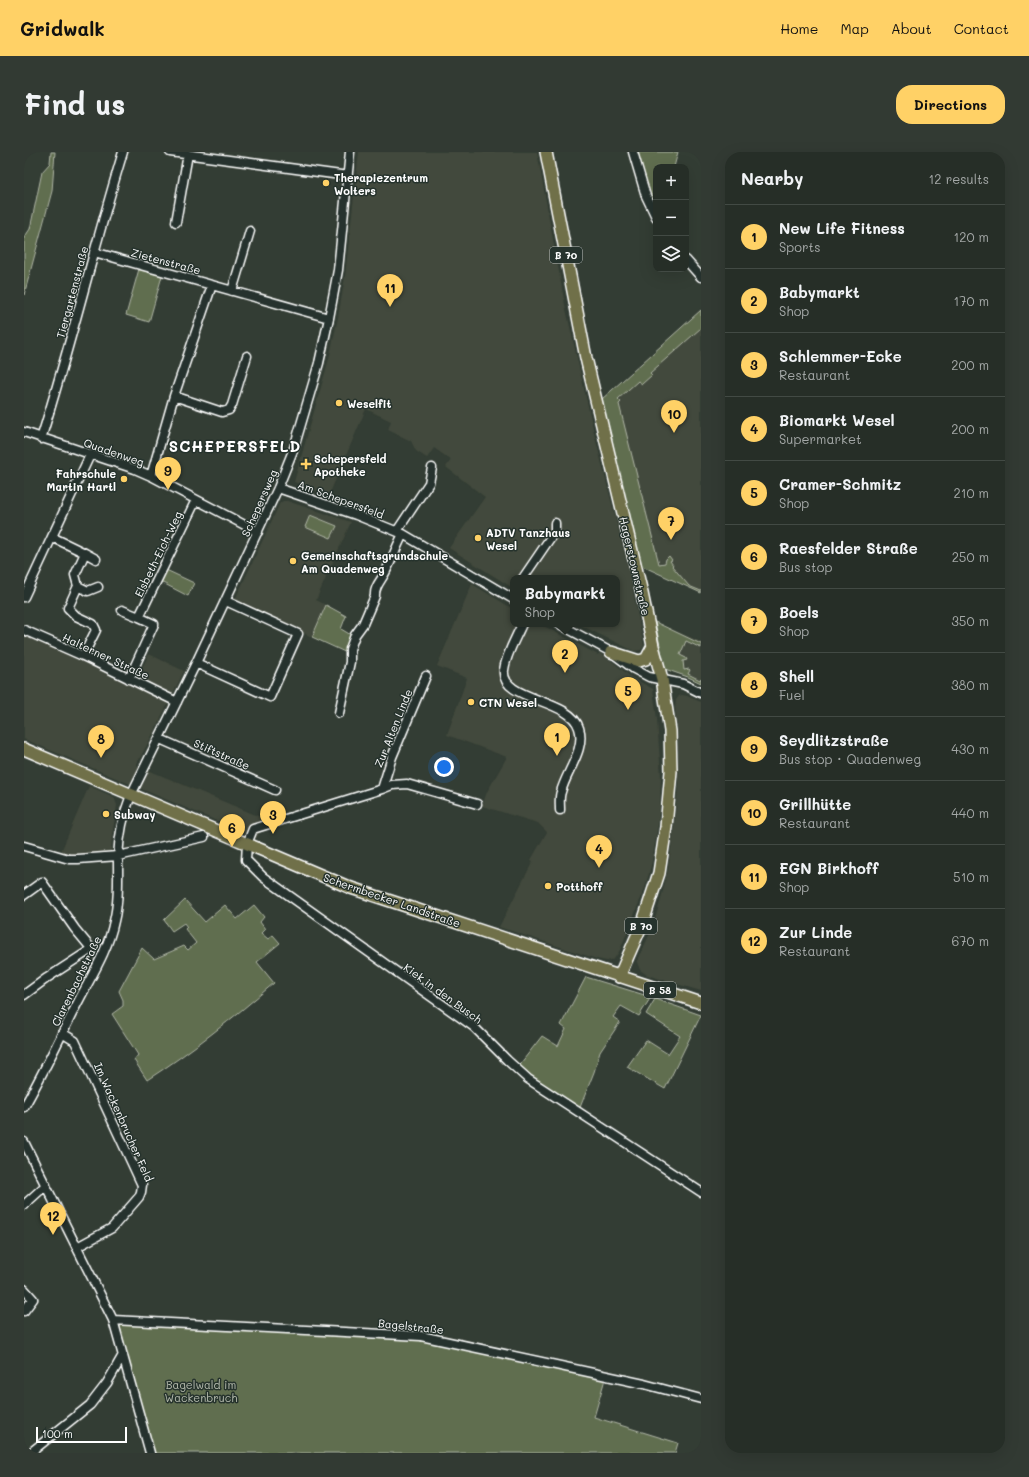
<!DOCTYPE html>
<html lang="en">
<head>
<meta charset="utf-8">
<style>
  :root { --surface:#262e27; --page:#323a33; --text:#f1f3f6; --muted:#a4a8a7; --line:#424a44; --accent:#ffd166 }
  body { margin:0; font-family:Mali,sans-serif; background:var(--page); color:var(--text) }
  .controls { position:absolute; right:12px; top:12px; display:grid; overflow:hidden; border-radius:8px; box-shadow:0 4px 16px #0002 }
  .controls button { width:36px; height:36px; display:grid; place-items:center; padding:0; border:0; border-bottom:1px solid var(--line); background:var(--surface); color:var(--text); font:20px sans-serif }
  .scale { position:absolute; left:12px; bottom:10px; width:91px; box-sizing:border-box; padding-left:4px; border:2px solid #fff; border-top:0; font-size:11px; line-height:14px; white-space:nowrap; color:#fff; -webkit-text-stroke:3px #26332d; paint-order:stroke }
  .you { position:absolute; left:420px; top:615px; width:14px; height:14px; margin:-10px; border:3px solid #fff; border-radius:50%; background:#1a73e8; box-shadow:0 0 0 6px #1a73e833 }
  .badge { display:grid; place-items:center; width:26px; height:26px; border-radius:50%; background:var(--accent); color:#111; font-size:13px; font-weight:700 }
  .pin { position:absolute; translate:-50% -33px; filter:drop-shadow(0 1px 2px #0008) }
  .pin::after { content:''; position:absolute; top:21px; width:14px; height:12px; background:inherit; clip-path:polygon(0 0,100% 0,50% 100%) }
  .popup { position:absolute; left:486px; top:423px; width:110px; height:52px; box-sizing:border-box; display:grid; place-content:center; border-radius:8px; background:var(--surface); filter:drop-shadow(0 1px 3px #0005); font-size:13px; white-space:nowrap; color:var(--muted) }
  .popup b { font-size:15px; color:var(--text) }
  .popup::after { content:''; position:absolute; left:50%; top:100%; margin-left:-8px; border:8px solid transparent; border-top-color:var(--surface) }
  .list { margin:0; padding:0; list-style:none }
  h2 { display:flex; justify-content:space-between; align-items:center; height:52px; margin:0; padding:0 16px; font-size:17px }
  h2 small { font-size:13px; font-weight:400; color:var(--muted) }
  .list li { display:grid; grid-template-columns:26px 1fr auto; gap:12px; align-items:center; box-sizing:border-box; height:64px; padding:0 16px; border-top:1px solid var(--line) }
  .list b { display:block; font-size:15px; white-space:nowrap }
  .list p { margin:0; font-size:13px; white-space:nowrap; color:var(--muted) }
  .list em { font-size:13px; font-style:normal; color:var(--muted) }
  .icon { flex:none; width:22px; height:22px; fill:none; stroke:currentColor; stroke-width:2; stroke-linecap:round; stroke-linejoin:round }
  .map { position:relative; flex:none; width:677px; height:1301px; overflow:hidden; border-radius:16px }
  header { display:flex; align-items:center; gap:24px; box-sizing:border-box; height:56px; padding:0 20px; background:var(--accent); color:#111 }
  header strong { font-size:19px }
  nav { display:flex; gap:22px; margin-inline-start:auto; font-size:14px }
  .intro { display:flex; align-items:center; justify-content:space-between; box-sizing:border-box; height:96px; padding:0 24px }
  h1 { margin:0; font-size:28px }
  .button { padding:10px 18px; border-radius:16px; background:var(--accent); color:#111; font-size:14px; font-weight:700 }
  main { display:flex; gap:24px; padding:0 24px }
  aside { flex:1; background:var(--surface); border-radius:16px; box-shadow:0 4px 16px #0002 }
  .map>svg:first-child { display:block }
</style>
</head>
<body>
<header>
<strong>Gridwalk</strong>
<nav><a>Home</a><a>Map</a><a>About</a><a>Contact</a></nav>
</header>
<div class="intro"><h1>Find us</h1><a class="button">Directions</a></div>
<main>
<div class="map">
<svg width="677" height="1301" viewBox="0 0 677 1301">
  <rect width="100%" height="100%" fill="#333d34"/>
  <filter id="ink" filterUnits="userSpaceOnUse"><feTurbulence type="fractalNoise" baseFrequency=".025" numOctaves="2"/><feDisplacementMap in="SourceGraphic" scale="8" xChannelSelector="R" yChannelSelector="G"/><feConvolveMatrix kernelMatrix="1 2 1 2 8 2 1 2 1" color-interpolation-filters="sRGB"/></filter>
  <g filter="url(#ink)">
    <path fill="#42493c" d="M 335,0 L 513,0 L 541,153 L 571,285 L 605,419 L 620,494 L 617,498 L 610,499 L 554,472 L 593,472 L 593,426 L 489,426 L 489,436 L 425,396 L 461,345 L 422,315 L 427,308 L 410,296 L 403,306 L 392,299 L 387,289 L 364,278 L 367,269 L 342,257 L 305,343 L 270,330 L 305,207 L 314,166 L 321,125 Z
      M 677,158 L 677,439 L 620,414 L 578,247 Z
      M 259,349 L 263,349 L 327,370 L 292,448 L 302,453 L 288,485 L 210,450 L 256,351 Z
      M 448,432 L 489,457 L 489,472 L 516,472 L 574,503 L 575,501 L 584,506 L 607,525 L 629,537 L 633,567 L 637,625 L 636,656 L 634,673 L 628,710 L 621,736 L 596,798 L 590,807 L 583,809 L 573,807 L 475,775 L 509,709 L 507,708 L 523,680 L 514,671 L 458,654 L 463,640 L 483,605 L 423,583 L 443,526 L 413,514 Z
      M 631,470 L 677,490 L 677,531 L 664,525 L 643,518 Z
      M 0,484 L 23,493 L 109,534 L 125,502 L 160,519 L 129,582 L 112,613 L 241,667 L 233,686 L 0,587 Z
      M 658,543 L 663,544 L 677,550 L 677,839 L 623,823 L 616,818 L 613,810 L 628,777 L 637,747 L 644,717 L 648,689 L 654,635 L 654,591 L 651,556 L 652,548 L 655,544 Z
      M 65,634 L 90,645 L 93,653 L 88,684 L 87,701 L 47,704 L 36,702 Z"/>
    <path fill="#616e4f" stroke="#b0b6a7" d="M 27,0 L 31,0 L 28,39 L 0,143 L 0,86 L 6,77 L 18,20 L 26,11 Z
      M 611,0 L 654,0 L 650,15 L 632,15 L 632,61 Z
      M 115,117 L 138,124 L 125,170 L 102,163 Z
      M 677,158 L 677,176 L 626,221 L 628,223 L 618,232 L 614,229 L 594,247 L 597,250 L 595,252 L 635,412 L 641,411 L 642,407 L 645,404 L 648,408 L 646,409 L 649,413 L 648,414 L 665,434 L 677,439 L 677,441 L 616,413 L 578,247 Z
      M 286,363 L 313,374 L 307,386 L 281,375 Z
      M 140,417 L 170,431 L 164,444 L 135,429 Z
      M 302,453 L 322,464 L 317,477 L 327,483 L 323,501 L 288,485 Z
      M 631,470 L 677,492 L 677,496 L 662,489 L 656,503 L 662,506 L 663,508 L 659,509 L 660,518 L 665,517 L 666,518 L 664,522 L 676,528 L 677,526 L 677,531 L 664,525 L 641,517 Z
      M 161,748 L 181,770 L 201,753 L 213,767 L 230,753 L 240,765 L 236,770 L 241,777 L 237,781 L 244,787 L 249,783 L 256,791 L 233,810 L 250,831 C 209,866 168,899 123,928 L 110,908 L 114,903 L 88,862 L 99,854 L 99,848 L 95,839 L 118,796 L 130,807 L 160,794 L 164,798 L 172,791 L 161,777 L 163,775 L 160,771 L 148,779 L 140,768 Z
      M 562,825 L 627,845 L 615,864 L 597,854 L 589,865 L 596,870 L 576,900 L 570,920 L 555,958 L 493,916 L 518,884 L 534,894 L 542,877 L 537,873 Z
      M 631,847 L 677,863 L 641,937 L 603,915 L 622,888 L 644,902 L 656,884 L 622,862 Z
      M 95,1170 L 380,1186 L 420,1192 L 581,1227 L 570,1265 L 654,1291 L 651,1301 L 128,1301 L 97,1184 L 98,1184 Z"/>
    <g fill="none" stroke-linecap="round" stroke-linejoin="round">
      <g stroke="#fff" stroke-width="11">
        <path id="minor" d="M 146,0 L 324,24
          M 609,0 L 622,44 L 632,65
          M 152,70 L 164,2
          M 70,100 L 305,166
          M 662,108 L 677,125
          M 208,139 L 226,79
          M 150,244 L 198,260 L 205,258 L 208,253 L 223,204
          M 0,280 L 111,317 L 127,324 L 234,380
          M 17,287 C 47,192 70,95 99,0
          M 127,324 L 150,244 L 188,133
          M 254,336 L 332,363 L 379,382 L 489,447
          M 373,379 L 405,331 L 408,316
          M 28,385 L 61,401 L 51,423 L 54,434 L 44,456 L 52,464 L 69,472 L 72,478 L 59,504
          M 61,401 L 72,407
          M 499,426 L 531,379 L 531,371
          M 54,434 L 64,439 L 74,435
          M 0,445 L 66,303
          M 98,458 L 115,465
          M 498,472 C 492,486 482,502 480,518 C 476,549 546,546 555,576 C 562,597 542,620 537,640 C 535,645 536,652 536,658
          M 535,472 L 587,500 L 610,517 L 625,525 L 659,532 L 677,541
          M 0,478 L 59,504 L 153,550
          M 172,511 L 246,545 L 274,482 L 202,449
          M 105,527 L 130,472 L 115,465 L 172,348
          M 315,561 L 326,510 L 326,497 L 331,483 L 339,472 L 351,444 C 350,434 358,428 362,419 C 368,407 373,394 379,382
          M 136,587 L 251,638
          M 358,637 L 368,605 L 402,524
          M 453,652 L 383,632 L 368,633 L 358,637 L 229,677 L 223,692 L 222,708 L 239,725 L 450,875 L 483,908 L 504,927 L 677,1040
          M 0,694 L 45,707 L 54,707 L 94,704 L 180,685
          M 0,743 L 18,730 L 51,777 L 66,795 L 63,800 L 23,826 L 0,843
          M 38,881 L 51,889 L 118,1033 L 117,1040 L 115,1045 L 88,1076 L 53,1095
          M 0,955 C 19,922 35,887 53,852 C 66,826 84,799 90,769 C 95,749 94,726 94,705 C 95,684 99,663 107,643 L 172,511 L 254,336 L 270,296 L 295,211 L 305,166 L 314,118 L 326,0
          M 0,990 L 89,1168 L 126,1301
          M 0,1053 L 22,1033
          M 0,1137 L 9,1147 L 0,1159
          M 89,1168 L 397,1184 L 620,1232 L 677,1247
          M 6,1301 L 66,1253 L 83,1231 L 99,1203"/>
      </g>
      <g stroke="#fff" stroke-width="14">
        <path id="major" d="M 522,0 L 562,206 L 618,441 L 629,494 L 638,527 L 646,579 L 647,619 L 642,675 L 635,721 L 619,770 L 595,825
          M 587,500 L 615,509 L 622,507 L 629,494
          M 0,597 L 327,736 L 677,851"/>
      </g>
      <use href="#minor" stroke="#26332d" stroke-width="8"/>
      <use href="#major" stroke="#70704a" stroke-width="11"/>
    </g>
  </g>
  <g fill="#ffd166" stroke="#26332d" stroke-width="1.5">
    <circle cx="302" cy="31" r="4"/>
    <circle cx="315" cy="251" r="4"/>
    <path d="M280 306h4v4h4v4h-4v4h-4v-4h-4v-4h4z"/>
    <circle cx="100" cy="327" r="4"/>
    <circle cx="454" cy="386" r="4"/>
    <circle cx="269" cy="409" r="4"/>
    <circle cx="447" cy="550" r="4"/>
    <circle cx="82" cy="662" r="4"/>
    <circle cx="524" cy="734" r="4"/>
  </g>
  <g text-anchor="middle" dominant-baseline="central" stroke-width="3" stroke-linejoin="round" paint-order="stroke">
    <g fill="#26332d" stroke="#bec2c0" stroke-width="1">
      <rect x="526" y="95" width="32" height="16" rx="3"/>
      <rect x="601" y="766" width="32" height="16" rx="3"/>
      <rect x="620" y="830" width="32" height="16" rx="3"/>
    </g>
    <g font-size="10" font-weight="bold" fill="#fff">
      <text x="542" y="103">B 70</text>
      <text x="617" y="774">B 70</text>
      <text x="636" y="838">B 58</text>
    </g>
    <g font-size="11" font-weight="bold" fill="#fff" stroke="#26332d" text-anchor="start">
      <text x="310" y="25">Therapiezentrum<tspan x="310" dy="13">Wolters</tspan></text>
      <text x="323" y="251">Weselfit</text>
      <text x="290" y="306">Schepersfeld<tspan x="290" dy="13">Apotheke</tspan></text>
      <text x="92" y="321" text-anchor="end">Fahrschule<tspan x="92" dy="13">Martin Hartl</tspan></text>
      <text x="462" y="380">ADTV Tanzhaus<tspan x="462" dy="13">Wesel</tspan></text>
      <text x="277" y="403">Gemeinschaftsgrundschule<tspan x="277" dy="13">Am Quadenweg</tspan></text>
      <text x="455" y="550">CTN Wesel</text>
      <text x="90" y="662">Subway</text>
      <text x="532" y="734">Potthoff</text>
    </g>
    <g font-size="11" fill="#fff" stroke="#26332d">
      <text transform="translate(142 109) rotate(15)">Zietenstraße</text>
      <text transform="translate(48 140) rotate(-75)">Tiergartenstraße</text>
      <text transform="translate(90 300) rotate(19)">Quadenweg</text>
      <text transform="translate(317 347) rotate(20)">Am Schepersfeld</text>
      <text transform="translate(235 351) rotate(-66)">Schepersweg</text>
      <text transform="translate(134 402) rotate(-64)">Elsbeth-Eich-Weg</text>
      <text transform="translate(611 414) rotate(77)">Hagerstownstraße</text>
      <text transform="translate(82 504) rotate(25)">Halterner Straße</text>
      <text transform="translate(369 576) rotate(-68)">Zur Alten Linde</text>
      <text transform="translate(198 602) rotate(24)">Stiftstraße</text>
      <text transform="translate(368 748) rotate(19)">Schermbecker Landstraße</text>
      <text transform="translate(52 829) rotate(-64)">Clarenbachstraße</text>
      <text transform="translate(419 841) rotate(36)">Kiek in den Busch</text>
      <text transform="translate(100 970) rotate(66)">Im Wackenbrucher Feld</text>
      <text transform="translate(387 1174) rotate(6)">Bagelstraße</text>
    </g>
    <g font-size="11" fill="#b8beb0" stroke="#26332d">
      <text x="177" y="1232">Bagelwald im<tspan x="177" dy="13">Wackenbruch</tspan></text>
    </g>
    <g font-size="15" font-weight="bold" letter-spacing="1" fill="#fff" stroke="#26332d">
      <text x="211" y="294">SCHEPERSFELD</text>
    </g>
  </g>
</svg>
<div class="controls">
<button>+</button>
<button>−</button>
<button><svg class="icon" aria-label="layers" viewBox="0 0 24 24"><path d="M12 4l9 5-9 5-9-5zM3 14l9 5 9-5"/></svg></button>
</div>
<div class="scale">100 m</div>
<div class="you"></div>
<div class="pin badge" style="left:533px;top:604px">1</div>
<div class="pin badge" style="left:541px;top:521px">2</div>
<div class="popup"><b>Babymarkt</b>Shop</div>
<div class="pin badge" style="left:249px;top:682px">3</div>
<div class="pin badge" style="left:575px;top:716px">4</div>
<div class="pin badge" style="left:604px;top:558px">5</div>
<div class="pin badge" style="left:208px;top:695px">6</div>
<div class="pin badge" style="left:647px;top:388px">7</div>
<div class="pin badge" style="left:77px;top:606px">8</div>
<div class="pin badge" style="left:144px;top:338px">9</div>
<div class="pin badge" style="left:650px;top:281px">10</div>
<div class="pin badge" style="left:366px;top:155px">11</div>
<div class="pin badge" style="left:29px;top:1083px">12</div>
</div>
<aside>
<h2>Nearby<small>12 results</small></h2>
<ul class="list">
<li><span class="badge">1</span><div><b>New Life Fitness</b><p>Sports</p></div><em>120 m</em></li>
<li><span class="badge">2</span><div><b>Babymarkt</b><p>Shop</p></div><em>170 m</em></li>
<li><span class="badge">3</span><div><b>Schlemmer-Ecke</b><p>Restaurant</p></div><em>200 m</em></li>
<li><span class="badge">4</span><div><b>Biomarkt Wesel</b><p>Supermarket</p></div><em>200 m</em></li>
<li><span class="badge">5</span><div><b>Cramer-Schmitz</b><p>Shop</p></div><em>210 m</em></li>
<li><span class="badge">6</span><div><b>Raesfelder Straße</b><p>Bus stop</p></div><em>250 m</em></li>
<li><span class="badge">7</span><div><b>Boels</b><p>Shop</p></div><em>350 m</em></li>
<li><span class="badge">8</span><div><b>Shell</b><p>Fuel</p></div><em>380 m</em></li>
<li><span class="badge">9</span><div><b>Seydlitzstraße</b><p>Bus stop · Quadenweg</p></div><em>430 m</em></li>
<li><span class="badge">10</span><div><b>Grillhütte</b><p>Restaurant</p></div><em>440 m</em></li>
<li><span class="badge">11</span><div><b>EGN Birkhoff</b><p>Shop</p></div><em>510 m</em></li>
<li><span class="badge">12</span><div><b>Zur Linde</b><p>Restaurant</p></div><em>670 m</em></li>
</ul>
</aside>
</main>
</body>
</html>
